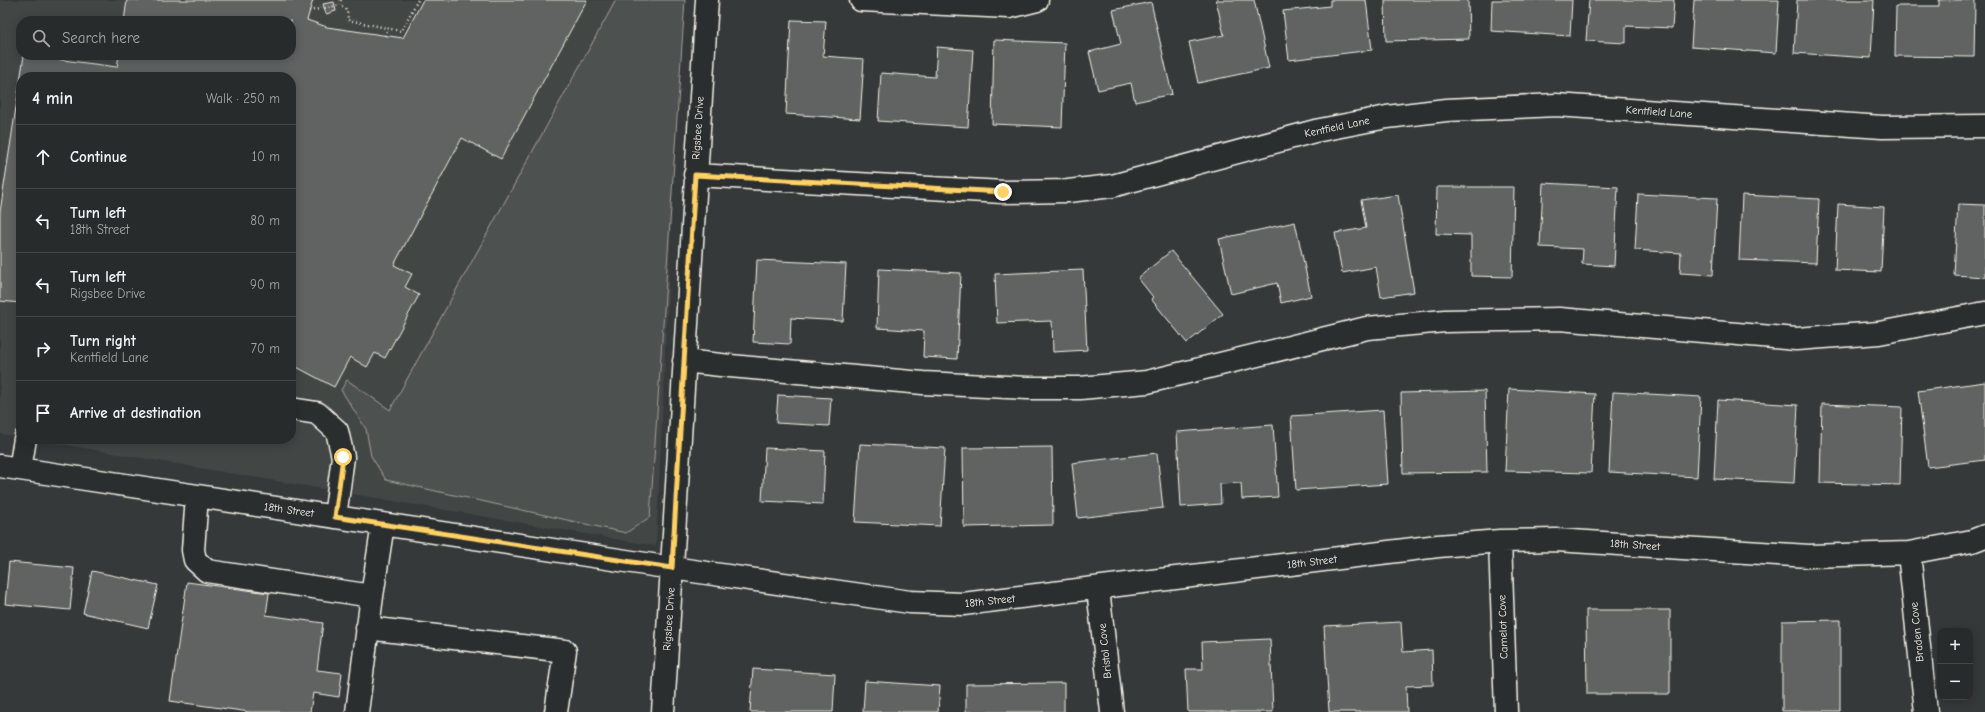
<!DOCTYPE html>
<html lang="en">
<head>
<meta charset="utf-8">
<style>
  :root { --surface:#282b2b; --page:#303333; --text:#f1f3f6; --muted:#a5a7a9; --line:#444747 }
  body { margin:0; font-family:"Comic Neue",sans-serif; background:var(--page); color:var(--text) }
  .controls { position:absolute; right:12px; bottom:12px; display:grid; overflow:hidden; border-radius:8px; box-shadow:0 2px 10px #0003 }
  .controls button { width:36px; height:36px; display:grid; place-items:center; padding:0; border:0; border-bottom:1px solid var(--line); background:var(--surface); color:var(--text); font:20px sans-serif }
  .stop { position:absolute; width:12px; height:12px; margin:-9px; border:3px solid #ffd166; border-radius:50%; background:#fff }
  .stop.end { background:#ffd166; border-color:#fff; box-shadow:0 1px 4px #0008 }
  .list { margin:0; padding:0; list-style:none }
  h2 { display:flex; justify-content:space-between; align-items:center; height:52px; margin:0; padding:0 16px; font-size:17px }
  h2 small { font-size:13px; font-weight:400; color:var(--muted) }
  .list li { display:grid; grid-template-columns:26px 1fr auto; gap:12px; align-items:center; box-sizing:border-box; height:64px; padding:0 16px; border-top:1px solid var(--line) }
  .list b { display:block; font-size:15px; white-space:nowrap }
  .list p { margin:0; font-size:13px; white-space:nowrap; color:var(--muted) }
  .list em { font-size:13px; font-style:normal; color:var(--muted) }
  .icon { flex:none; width:22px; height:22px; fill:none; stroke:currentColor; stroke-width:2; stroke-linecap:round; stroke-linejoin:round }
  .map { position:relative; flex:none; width:1985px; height:712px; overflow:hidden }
  .search { position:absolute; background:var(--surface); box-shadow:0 2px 10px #0003; left:16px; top:16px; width:280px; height:44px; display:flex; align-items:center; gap:10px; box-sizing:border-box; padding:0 14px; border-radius:16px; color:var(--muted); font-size:15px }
  .panel { position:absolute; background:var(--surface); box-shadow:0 2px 10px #0003; left:16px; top:72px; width:280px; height:372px; border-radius:16px }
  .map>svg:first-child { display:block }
</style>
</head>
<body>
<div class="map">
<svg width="1985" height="712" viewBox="0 0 1985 712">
  <rect width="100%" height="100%" fill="#363939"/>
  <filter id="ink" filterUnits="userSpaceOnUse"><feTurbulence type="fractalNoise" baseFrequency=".025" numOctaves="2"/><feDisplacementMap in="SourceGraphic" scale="8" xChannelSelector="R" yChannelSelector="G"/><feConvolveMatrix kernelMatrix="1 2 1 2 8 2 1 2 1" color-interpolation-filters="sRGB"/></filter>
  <g filter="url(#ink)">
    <path fill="#434645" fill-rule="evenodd" d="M 0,0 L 682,0 L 656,546 L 31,439 L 291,439 L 291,77 L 21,77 L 21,437 L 0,434 ZM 21,21 L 291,21 L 291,55 L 21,55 Z"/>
    <path fill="#4e514f" stroke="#a1a19c" d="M 616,0 L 685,0 L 650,517 L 626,533 L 386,480 L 371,456 L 366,429 L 341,390 L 347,380 L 390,410 Z"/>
    <path fill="#616362" stroke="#f4f1e8" d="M 127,0 L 313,0 L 307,20 L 327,27 L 403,38 L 423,0 L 587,0 L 501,159 L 462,138 L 394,265 L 412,274 L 405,287 L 419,295 L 385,358 L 375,353 L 367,367 L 350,357 L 334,387 L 291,364 L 291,77 L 21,77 L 21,303 L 0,301 L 0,212 L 24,55 L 117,67 L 119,55 L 291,55 L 291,21 L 124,21 Z
      M 1216,0 L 1254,0 L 1269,68 L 1198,83 L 1189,42 L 1224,35 Z
      M 1330,0 L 1366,0 L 1372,50 L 1289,60 L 1283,11 L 1330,6 Z
      M 1385,0 L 1468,0 L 1469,39 L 1386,41 Z
      M 1492,0 L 1572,0 L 1570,36 L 1491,31 Z
      M 1589,0 L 1674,0 L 1672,28 L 1626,26 L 1626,43 L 1586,41 Z
      M 1694,0 L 1779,0 L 1776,53 L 1691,47 Z
      M 1797,0 L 1874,0 L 1871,58 L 1794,53 Z
      M 1939,0 L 1975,0 L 1974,57 L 1895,56 L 1896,6 L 1939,6 Z
      M 334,2 L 336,11 L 326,14 L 323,4 Z
      M 1151,2 L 1172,94 L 1135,102 L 1131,83 L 1098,90 L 1089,52 L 1121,44 L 1113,10 Z
      M 791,20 L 826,21 L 823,56 L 864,59 L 860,119 L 786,114 Z
      M 994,40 L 1065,43 L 1062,127 L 992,124 Z
      M 937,47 L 973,50 L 968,127 L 878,121 L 881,73 L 935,77 Z
      M 1543,183 L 1618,187 L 1614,266 L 1582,264 L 1583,249 L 1540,247 Z
      M 1437,187 L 1514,187 L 1512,277 L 1471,276 L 1471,235 L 1436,234 Z
      M 1638,194 L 1717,198 L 1713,275 L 1680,273 L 1681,253 L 1635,250 Z
      M 1398,195 L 1414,292 L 1381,297 L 1376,267 L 1342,273 L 1335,233 L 1366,228 L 1361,200 Z
      M 1742,195 L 1819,199 L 1816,263 L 1739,260 Z
      M 1838,204 L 1884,207 L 1881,272 L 1835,270 Z
      M 1958,204 L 1985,205 L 1985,277 L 1954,275 Z
      M 1295,222 L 1311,296 L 1281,303 L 1277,283 L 1231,294 L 1219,239 Z
      M 1171,251 L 1223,314 L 1187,343 L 1151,299 L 1153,297 L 1138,278 Z
      M 757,260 L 846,264 L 843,321 L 791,318 L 790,344 L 753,342 Z
      M 879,269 L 961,273 L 957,359 L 923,357 L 924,331 L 877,328 Z
      M 1083,270 L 1087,350 L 1053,352 L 1052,321 L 997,323 L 995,274 Z
      M 1985,382 L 1985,460 L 1928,467 L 1918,391 Z
      M 1509,389 L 1595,394 L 1591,473 L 1505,471 Z
      M 1485,391 L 1487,472 L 1403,473 L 1401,393 Z
      M 1613,392 L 1701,397 L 1697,477 L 1609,472 Z
      M 778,395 L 831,398 L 829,426 L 776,423 Z
      M 1718,400 L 1798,405 L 1794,483 L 1714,479 Z
      M 1822,404 L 1902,407 L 1900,485 L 1820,483 Z
      M 1383,410 L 1388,484 L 1296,490 L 1291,416 Z
      M 1273,425 L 1278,497 L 1242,499 L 1241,483 L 1220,484 L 1221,504 L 1181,507 L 1177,432 Z
      M 860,444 L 945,448 L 940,526 L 855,522 Z
      M 1052,447 L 1053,525 L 964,527 L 963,448 Z
      M 765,448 L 825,451 L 823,504 L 762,501 Z
      M 1157,453 L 1163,508 L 1078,518 L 1072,463 Z
      M 9,562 L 74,568 L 70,610 L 5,604 Z
      M 92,571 L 158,585 L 148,628 L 83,613 Z
      M 187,582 L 269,593 L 266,615 L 323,623 L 317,670 L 342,673 L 339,697 L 313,693 L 310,712 L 250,712 L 170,701 Z
      M 1586,610 L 1670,610 L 1670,694 L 1587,694 Z
      M 1840,620 L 1840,711 L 1782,711 L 1782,621 Z
      M 1401,622 L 1403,652 L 1432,650 L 1433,685 L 1406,686 L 1407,712 L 1329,712 L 1324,626 Z
      M 1270,639 L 1273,712 L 1188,712 L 1186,669 L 1203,669 L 1202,642 Z
      M 753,669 L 835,674 L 833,712 L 750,712 Z
      M 865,681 L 940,686 L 938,712 L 863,712 Z
      M 1064,683 L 1064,712 L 966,712 L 966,684 Z"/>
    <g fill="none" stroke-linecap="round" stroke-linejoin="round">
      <g stroke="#f4f1e8" stroke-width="25">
        <path id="minor" d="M 861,0 L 1009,7 L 1037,0
          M 695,175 L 1003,192 L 1068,191 L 1112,186 L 1315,131 L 1387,117 L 1446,110 L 1556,105 L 1882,127 L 1985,126
          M 684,361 L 730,366 L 923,383 L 1028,388 L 1080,388 L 1147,382 L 1367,328 L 1445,321 L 1559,319 L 1796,339 L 1879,333 L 1985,313
          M 291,409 L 317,413 L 337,431 L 343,457 L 335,517
          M 0,466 L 672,568 L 910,602 L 963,604 L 1438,546 L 1500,541 L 1556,540 L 1809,556 L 1909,553 L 1972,541 L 1985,536
          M 20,469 L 25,439
          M 197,496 L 193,550 L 195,560 L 207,571 L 372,596 L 357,712
          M 1500,541 L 1506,712
          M 1909,553 L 1926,712
          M 1098,589 L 1112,712
          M 372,596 L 383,524
          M 367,628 L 565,651 L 556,712
          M 663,712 L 707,0"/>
      </g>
      <path stroke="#f4f1e8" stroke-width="2.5" stroke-dasharray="1 3" stroke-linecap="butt" d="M 341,0 L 340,5 L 347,10 L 348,20 L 401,31 L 418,0
        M 309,11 L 340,5
        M 385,36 L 388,28"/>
      <use href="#minor" stroke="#2a2d2e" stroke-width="22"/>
    </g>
  </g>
  <g fill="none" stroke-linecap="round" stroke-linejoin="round" filter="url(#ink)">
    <path stroke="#ffd166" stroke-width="5" d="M 343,457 L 335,517 L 672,568 L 695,175 L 1003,192"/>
  </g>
  <g text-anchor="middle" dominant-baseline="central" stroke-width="3" stroke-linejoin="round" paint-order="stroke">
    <g font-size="11" fill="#f4f1e8" stroke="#2a2d2e">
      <text transform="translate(1659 112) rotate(4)">Kentfield Lane</text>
      <text transform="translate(1337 127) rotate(-12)">Kentfield Lane</text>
      <text transform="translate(698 128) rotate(-86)">Rigsbee Drive</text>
      <text transform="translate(289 510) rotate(8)">18th Street</text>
      <text transform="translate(1635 545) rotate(4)">18th Street</text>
      <text transform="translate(1312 562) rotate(-7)">18th Street</text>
      <text transform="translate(990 601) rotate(-6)">18th Street</text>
      <text transform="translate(669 619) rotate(-86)">Rigsbee Drive</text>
      <text transform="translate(1503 627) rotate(-92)">Camelot Cove</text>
      <text transform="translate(1917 632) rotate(-96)">Braden Cove</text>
      <text transform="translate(1105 651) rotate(-96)">Bristol Cove</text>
    </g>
  </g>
</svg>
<div class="controls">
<button>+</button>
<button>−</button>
</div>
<div class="stop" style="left:343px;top:457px"></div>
<div class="stop end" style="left:1003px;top:192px"></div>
<div class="search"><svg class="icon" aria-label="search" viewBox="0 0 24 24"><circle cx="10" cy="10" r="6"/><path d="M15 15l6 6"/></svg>Search here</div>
<section class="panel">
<h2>4 min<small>Walk · 250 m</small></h2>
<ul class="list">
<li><svg class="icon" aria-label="ahead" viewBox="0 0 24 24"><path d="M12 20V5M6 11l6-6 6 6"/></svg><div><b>Continue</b></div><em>10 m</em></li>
<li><svg class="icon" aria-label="left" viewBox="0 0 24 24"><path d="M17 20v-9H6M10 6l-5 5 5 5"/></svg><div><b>Turn left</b><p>18th Street</p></div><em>80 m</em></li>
<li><svg class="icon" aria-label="left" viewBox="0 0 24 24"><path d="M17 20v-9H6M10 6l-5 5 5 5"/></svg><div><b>Turn left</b><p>Rigsbee Drive</p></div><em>90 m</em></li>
<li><svg class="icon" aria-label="right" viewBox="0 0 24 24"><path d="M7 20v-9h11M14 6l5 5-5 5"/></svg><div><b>Turn right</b><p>Kentfield Lane</p></div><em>70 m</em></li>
<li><svg class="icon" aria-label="arrive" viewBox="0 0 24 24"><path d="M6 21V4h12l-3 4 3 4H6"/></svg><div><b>Arrive at destination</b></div></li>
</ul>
</section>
</div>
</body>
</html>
